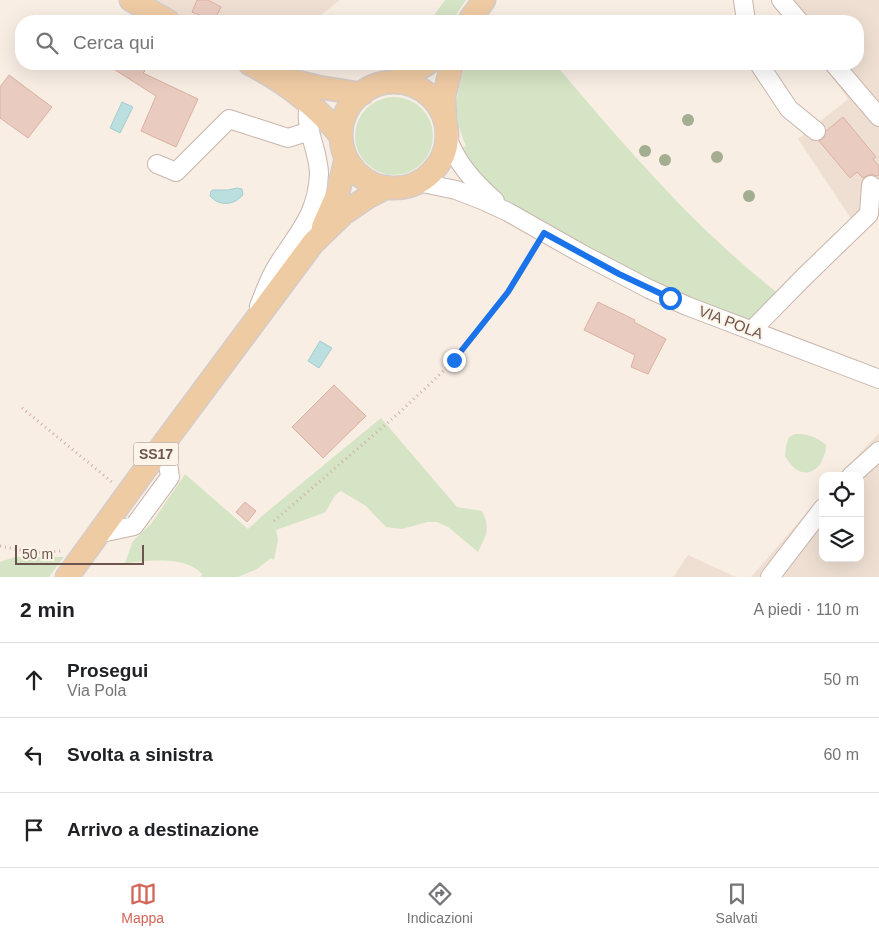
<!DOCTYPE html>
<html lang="it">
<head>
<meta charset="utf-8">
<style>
  :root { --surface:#fff; --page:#f6f6f6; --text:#202124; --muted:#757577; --line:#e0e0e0; --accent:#d36659 }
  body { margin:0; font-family:Helvetica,sans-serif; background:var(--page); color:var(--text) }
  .controls { position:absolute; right:15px; bottom:15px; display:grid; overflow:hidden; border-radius:10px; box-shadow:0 5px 20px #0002 }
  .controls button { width:45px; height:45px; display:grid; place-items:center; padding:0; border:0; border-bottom:1px solid var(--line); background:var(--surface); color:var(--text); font:25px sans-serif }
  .scale { position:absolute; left:15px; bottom:12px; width:129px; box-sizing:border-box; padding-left:5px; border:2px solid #6d554d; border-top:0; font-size:14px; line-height:18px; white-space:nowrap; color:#6d554d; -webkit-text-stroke:4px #fcf3e9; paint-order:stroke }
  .stop { position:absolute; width:15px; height:15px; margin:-11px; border:4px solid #1a73e8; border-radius:50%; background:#fff }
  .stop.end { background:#1a73e8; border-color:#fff; box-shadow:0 1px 5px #0008 }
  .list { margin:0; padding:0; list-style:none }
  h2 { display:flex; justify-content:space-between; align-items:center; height:65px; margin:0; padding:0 20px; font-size:21px }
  h2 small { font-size:16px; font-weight:400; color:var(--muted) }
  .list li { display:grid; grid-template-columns:32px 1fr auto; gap:15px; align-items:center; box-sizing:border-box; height:75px; padding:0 20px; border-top:1px solid var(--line) }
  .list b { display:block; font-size:19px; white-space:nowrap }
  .list p { margin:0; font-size:16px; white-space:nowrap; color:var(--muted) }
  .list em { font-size:16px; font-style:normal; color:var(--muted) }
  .icon { flex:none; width:28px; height:28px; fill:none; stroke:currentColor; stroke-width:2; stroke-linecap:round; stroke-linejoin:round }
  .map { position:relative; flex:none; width:879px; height:577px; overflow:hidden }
  .search { position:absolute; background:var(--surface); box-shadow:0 5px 20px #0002; left:15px; right:15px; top:15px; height:55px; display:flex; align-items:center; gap:12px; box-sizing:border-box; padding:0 18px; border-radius:20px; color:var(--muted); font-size:19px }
  .sheet { height:290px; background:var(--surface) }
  nav { display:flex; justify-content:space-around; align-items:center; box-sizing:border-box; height:70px; border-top:1px solid var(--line); background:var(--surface); font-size:14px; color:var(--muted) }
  nav a { display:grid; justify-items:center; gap:2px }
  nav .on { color:var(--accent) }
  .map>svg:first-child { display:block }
</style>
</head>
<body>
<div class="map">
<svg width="879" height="577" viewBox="0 0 879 577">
  <rect width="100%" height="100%" fill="#f9eee4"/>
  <path fill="#efdfd3" d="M 149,0 L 340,0 L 313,21 L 187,21 Z
    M 784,0 L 879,0 L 879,216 L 860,232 L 798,139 L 848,99 L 823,64 L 858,64 L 858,21 L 792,21 Z
    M 879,433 L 879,577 L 751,577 L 823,494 L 823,558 L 860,558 L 860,476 L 838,476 Z
    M 688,555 L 736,577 L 673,577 Z"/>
  <path fill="#d5e4c4" d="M 445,0 L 466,0 L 452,21 L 430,21 Z
    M 466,64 L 555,64 C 624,145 694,228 779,294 L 752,325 L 651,284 L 519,208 L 493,192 L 459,149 L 466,146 C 452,113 455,97 466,64 Z
    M355 136a39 39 0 1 1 78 0a39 39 0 1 1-78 0Z
    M 381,418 L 457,507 L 482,511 C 491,529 486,535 478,552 L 448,527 L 437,522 L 427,522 L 402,529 L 386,527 L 366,506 L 341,491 C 333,494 330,507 324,513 L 276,530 L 278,540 L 274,560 L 271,558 L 257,569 L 238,577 L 201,577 L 202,574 C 185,555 148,561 125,563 L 133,541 L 151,524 L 185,474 L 248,529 L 262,516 Z
    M 795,434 C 807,434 816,436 826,445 C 826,458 816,478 799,471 C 793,468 789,462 785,456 L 786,446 L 789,437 Z
    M 15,557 L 64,557 L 49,577 L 0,577 L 0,562 Z"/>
  <path fill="#bbdedf" stroke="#a3ced0" d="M 122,102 L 133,107 L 120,133 L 110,128 Z
    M 237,188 L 242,189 L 243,195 C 234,205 220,207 210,196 L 211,191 L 213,190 L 228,190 Z
    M 320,341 L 332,348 L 319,368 L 308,361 Z"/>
  <path fill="#eacbbf" stroke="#dbb1a2" d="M 197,0 L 208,0 L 221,7 L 214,21 L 192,12 Z
    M 114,64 L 123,64 L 131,67 L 134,64 L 145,71 L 143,73 L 198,99 L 176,147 L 141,131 L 156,96 L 112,68 Z
    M 9,75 L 52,107 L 28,138 L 0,118 L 0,87 Z
    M 843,117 L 876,157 L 873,159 L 879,166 L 879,175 L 877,176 L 871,174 L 863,178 L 857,172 L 850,178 L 819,141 L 824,137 L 826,131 Z
    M 598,302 L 635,320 L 634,322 L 666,339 L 648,374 L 631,367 L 635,355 L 584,330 Z
    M 334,385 L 366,416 L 323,458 L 292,427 Z
    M 245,502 L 256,511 L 247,522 L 236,512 Z"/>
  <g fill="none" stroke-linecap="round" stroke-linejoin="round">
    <g stroke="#c8b5ac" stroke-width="20">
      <path id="minor" d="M 743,0 L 746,21
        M 781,0 L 799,21
        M 759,64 L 789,109 L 816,131
        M 834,64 L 879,117
        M 447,136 C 456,163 474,182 495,201
        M 157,164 L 176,172 L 229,119 L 288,138 L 310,131
        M 418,182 L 456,190 L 482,200 L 508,212 L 582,254 L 649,289 L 687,306 L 879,379
        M 259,306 C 264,294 268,282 274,271 C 294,236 317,219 319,174 C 319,150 303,127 309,103
        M 752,330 L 804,277 L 869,214 L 871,185
        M 851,476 L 879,451
        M 97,534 L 134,526 L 170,477 L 165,442
        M 770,577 L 823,508"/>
    </g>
    <g stroke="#d3ccca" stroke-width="25">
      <path id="major" d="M 131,0 L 168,21
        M 469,21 L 484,0
        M 250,64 C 285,82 316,106 341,136
        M 285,79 L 318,87 L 362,94
        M 395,82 L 427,64
        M341 135a53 53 0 1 1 106 0a53 53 0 1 1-106 0Z
        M 445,120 L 444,96 L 452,64
        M 323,227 L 338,193 L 346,158
        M 67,577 L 165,442 L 313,243 L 343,214 L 368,197 L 387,187"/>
    </g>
    <path stroke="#cfafa3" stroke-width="3" stroke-dasharray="1 4" stroke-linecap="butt" d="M 22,408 L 112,482
      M 274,521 L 399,413 L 455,360 L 508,292 L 536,247
      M 0,546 L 36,553 L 61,551"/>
    <use href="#minor" stroke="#fff" stroke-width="18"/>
    <use href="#major" stroke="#efcba4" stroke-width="22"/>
  </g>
  <g fill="#a3ad8f">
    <circle cx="688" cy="120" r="6"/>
    <circle cx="645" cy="151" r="6"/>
    <circle cx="717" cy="157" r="6"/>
    <circle cx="665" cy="160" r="6"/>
    <circle cx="749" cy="196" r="6"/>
  </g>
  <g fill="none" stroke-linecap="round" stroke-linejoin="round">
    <path stroke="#1a73e8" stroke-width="6" d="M 454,360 L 508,292 L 544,233 L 619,274 L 670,298"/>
  </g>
  <g text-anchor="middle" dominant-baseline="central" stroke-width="4" stroke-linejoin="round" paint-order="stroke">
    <rect fill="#fcf3e9" stroke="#98847c" stroke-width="1" x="133.5" y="442.5" width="45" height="23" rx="4"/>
    <g font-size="14" font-weight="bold" fill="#6d554d">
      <text x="156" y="454">SS17</text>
    </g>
    <g font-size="15" fill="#6d554d" stroke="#fcf3e9">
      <text transform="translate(731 322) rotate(21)">VIA POLA</text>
    </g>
  </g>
</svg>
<div class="controls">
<button><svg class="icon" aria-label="locate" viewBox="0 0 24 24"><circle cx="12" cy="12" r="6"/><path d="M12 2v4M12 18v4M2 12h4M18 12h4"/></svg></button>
<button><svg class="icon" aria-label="layers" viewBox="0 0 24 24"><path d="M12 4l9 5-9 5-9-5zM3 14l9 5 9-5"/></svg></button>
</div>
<div class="scale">50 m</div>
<div class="stop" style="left:670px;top:298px"></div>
<div class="stop end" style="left:454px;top:360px"></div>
<div class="search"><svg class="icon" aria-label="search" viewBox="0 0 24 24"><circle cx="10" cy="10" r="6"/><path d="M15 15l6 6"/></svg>Cerca qui</div>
</div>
<section class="sheet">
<h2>2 min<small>A piedi · 110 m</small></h2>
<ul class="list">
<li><svg class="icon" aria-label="ahead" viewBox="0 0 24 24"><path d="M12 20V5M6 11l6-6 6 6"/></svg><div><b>Prosegui</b><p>Via Pola</p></div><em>50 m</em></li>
<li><svg class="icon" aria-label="left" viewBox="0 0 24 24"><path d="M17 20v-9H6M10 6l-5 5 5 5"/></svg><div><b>Svolta a sinistra</b></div><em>60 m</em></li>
<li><svg class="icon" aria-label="arrive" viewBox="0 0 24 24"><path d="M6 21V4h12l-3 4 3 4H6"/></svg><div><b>Arrivo a destinazione</b></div></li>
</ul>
</section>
<nav>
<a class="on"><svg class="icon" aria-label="map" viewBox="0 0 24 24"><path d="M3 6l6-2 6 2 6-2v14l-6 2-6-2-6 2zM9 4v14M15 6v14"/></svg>Mappa</a>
<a><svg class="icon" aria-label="directions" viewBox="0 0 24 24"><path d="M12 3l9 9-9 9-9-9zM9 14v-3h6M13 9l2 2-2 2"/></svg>Indicazioni</a>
<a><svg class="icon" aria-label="saved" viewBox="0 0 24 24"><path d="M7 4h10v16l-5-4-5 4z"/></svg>Salvati</a>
</nav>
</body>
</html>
